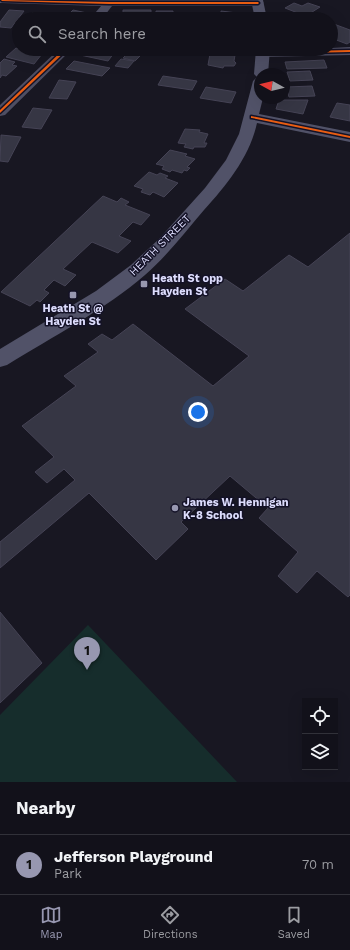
<!DOCTYPE html>
<html lang="en">
<head>
<meta charset="utf-8">
<style>
  :root { --surface:#12111a; --page:#1b1a23; --text:#f1f3f6; --muted:#9c9da2; --line:#313139; --accent:#9797b0 }
  body { margin:0; font-family:"Work Sans",sans-serif; background:var(--page); color:var(--text) }
  .controls { position:absolute; right:12px; bottom:12px; display:grid; overflow:hidden; border-radius:0px; box-shadow:0 4px 16px #0002 }
  .controls button { width:36px; height:36px; display:grid; place-items:center; padding:0; border:0; border-bottom:1px solid var(--line); background:var(--surface); color:var(--text); font:20px sans-serif }
  .compass { position:absolute; left:254px; top:68px; width:36px; height:36px; border-radius:50%; background:var(--surface); box-shadow:0 4px 16px #0002; rotate:278deg }
  .you { position:absolute; left:198px; top:412px; width:14px; height:14px; margin:-10px; border:3px solid #fff; border-radius:50%; background:#1a73e8; box-shadow:0 0 0 6px #1a73e833 }
  .badge { display:grid; place-items:center; width:26px; height:26px; border-radius:50%; background:var(--accent); color:#111; font-size:13px; font-weight:700 }
  .pin { position:absolute; translate:-50% -33px; filter:drop-shadow(0 1px 2px #0008) }
  .pin::after { content:''; position:absolute; top:21px; width:14px; height:12px; background:inherit; clip-path:polygon(0 0,100% 0,50% 100%) }
  .list { margin:0; padding:0; list-style:none }
  h2 { display:flex; justify-content:space-between; align-items:center; height:52px; margin:0; padding:0 16px; font-size:17px }
  h2 small { font-size:13px; font-weight:400; color:var(--muted) }
  .list li { display:grid; grid-template-columns:26px 1fr auto; gap:12px; align-items:center; box-sizing:border-box; height:60px; padding:0 16px; border-top:1px solid var(--line) }
  .list b { display:block; font-size:15px; white-space:nowrap }
  .list p { margin:0; font-size:13px; white-space:nowrap; color:var(--muted) }
  .list em { font-size:13px; font-style:normal; color:var(--muted) }
  .icon { flex:none; width:22px; height:22px; fill:none; stroke:currentColor; stroke-width:2; stroke-linecap:round; stroke-linejoin:round }
  .map { position:relative; flex:none; width:350px; height:782px; overflow:hidden }
  .search { position:absolute; background:var(--surface); box-shadow:0 4px 16px #0002; left:12px; right:12px; top:12px; height:44px; display:flex; align-items:center; gap:10px; box-sizing:border-box; padding:0 14px; border-radius:22px; color:var(--muted); font-size:15px }
  .sheet { height:112px; background:var(--surface) }
  nav { display:flex; justify-content:space-around; align-items:center; box-sizing:border-box; height:56px; border-top:1px solid var(--line); background:var(--surface); font-size:11px; color:var(--muted) }
  nav a { display:grid; justify-items:center; gap:2px }
  nav .on { color:var(--accent) }
  .map>svg:first-child { display:block }
</style>
</head>
<body>
<div class="map">
<svg width="350" height="782" viewBox="0 0 350 782">
  <rect width="100%" height="100%" fill="#181722"/>
  <path fill="#162d2c" d="M 88,625 L 237,782 L 0,782 L 0,715 Z"/>
  <path fill="#363644" stroke="#454355" d="M 294,3 L 302,6 L 308,3 L 320,7 L 309,14 L 322,19 L 296,19 L 303,15 L 285,8 Z
    M 9,10 L 24,11 L 11,28 L 0,27 L 0,22 Z
    M 73,10 L 87,13 L 81,19 L 64,19 Z
    M 123,10 L 151,10 L 151,19 L 123,19 Z
    M 156,11 L 173,11 L 173,19 L 156,19 Z
    M 221,11 L 237,13 L 239,17 L 237,17 L 237,19 L 213,19 L 213,13 L 221,13 Z
    M 32,13 L 48,14 L 44,19 L 27,19 Z
    M 331,23 L 350,30 L 350,42 L 347,44 L 331,38 L 337,35 L 331,32 Z
    M 16,48 L 19,49 L 42,54 L 34,64 L 6,57 Z
    M 86,49 L 91,49 L 114,53 L 108,61 L 80,55 Z
    M 213,49 L 243,49 L 243,50 L 213,50 Z
    M 219,52 L 226,53 L 225,55 L 235,55 L 234,61 L 236,63 L 234,66 L 224,66 L 223,68 L 208,65 L 210,54 L 218,55 Z
    M 128,53 L 140,56 L 135,61 L 123,58 Z
    M 4,59 L 15,62 L 12,65 L 17,66 L 6,76 L 2,75 L 0,78 L 0,63 Z
    M 121,59 L 134,61 L 128,68 L 115,66 Z
    M 324,60 L 327,68 L 287,69 L 285,62 Z
    M 74,61 L 110,68 L 102,76 L 66,69 Z
    M 310,71 L 313,80 L 290,81 L 287,72 Z
    M 163,76 L 197,81 L 192,90 L 158,85 Z
    M 59,80 L 76,82 L 67,99 L 49,98 Z
    M 312,86 L 315,96 L 289,97 L 286,87 Z
    M 206,87 L 236,92 L 231,103 L 200,98 Z
    M 279,100 L 308,100 L 303,114 L 276,109 Z
    M 337,103 L 350,105 L 350,121 L 330,117 Z
    M 33,108 L 52,110 L 41,129 L 22,127 Z
    M 185,129 L 200,130 L 199,132 L 208,134 L 204,143 L 207,143 L 205,147 L 194,147 L 193,149 L 184,147 L 186,144 L 178,143 Z
    M 1,135 L 21,137 L 8,162 L 0,161 Z
    M 170,150 L 187,154 L 185,156 L 195,159 L 187,167 L 190,168 L 187,171 L 184,170 L 182,173 L 172,170 L 170,172 L 162,169 L 164,166 L 156,164 Z
    M 149,172 L 157,175 L 160,173 L 168,176 L 165,178 L 178,183 L 164,197 L 153,192 L 150,195 L 141,192 L 143,189 L 134,186 Z
    M 103,196 L 117,202 L 121,198 L 129,202 L 125,205 L 150,215 L 141,225 L 133,222 L 119,236 L 131,241 L 118,253 L 92,242 L 63,269 L 76,275 L 65,286 L 54,280 L 44,290 L 49,293 L 40,302 L 37,300 L 30,306 L 1,292 Z
    M 350,233 L 350,595 L 348,597 L 317,571 L 297,593 L 278,576 L 298,552 L 259,518 L 268,508 L 230,476 L 181,522 L 188,529 L 156,560 L 89,493 L 0,568 L 0,542 L 75,480 L 64,469 L 47,483 L 35,472 L 54,457 L 22,426 L 76,386 L 64,376 L 98,352 L 88,344 L 102,334 L 112,340 L 133,324 L 213,386 L 249,356 L 185,309 L 225,279 L 243,291 L 289,255 L 308,267 Z
    M 0,612 L 42,663 L 0,703 Z"/>
  <g fill="none" stroke-linecap="round" stroke-linejoin="round">
    <path fill="#4e4e62" fill-rule="evenodd" d="M 0,0 L 259,0 L 264,3 L 258,6 L 112,6 L 102,19 L 90,19 L 101,6 L 2,3 L 0,3 Z
      M 350,47 L 350,55 L 263,57 L 259,56 L 257,53 L 259,50 L 263,49 L 331,49 L 331,48 Z
      M 59,49 L 72,49 L 5,115 L 0,116 L 0,105 Z"/>
    <path fill="#515268" fill-rule="evenodd" d="M 251,0 L 263,0 L 267,19 L 255,19 Z
      M 256,49 L 270,49 L 268,74 L 260,74 L 260,98 L 263,98 L 259,114 L 350,132 L 350,142 L 257,123 C 250,156 227,185 204,210 C 185,232 167,256 145,275 C 106,309 52,337 7,365 L 0,367 L 0,349 L 96,291 L 131,265 L 159,239 L 205,188 L 226,160 L 239,134 L 253,81 L 257,77 L 254,74 Z"/>
    <g stroke="#141227" stroke-width="3">
      <path id="cycleway" d="M 1,0 L 109,2 L 258,2 L 259,3 L 258,4 L 109,4 L 2,1 Z
        M 64,49 L 68,49 L 0,113 L 0,110 Z
        M 350,50 L 350,52 L 263,54 L 261,53 L 263,52 Z
        M 251,116 L 350,136 L 350,138 L 252,118 L 251,118 Z"/>
    </g>
    <use href="#cycleway" fill="#e95d12" fill-rule="evenodd"/>
  </g>
  <g fill="#9797b0" stroke="#141227" stroke-width="1.5">
    <rect x="140" y="280" width="8" height="8" rx="2"/>
    <rect x="69" y="291" width="8" height="8" rx="2"/>
    <circle cx="175" cy="508" r="4"/>
  </g>
  <g text-anchor="middle" dominant-baseline="central" stroke-width="3" stroke-linejoin="round" paint-order="stroke">
    <g font-size="11" fill="#dcdcfc" stroke="#141227">
      <text transform="translate(160 245) rotate(-45)">HEATH STREET</text>
    </g>
    <g font-size="11" font-weight="bold" fill="#dcdcfc" stroke="#141227" text-anchor="start">
      <text x="152" y="278">Heath St opp<tspan x="152" dy="13">Hayden St</tspan></text>
      <text x="73" y="308" text-anchor="middle">Heath St @<tspan x="73" dy="13">Hayden St</tspan></text>
      <text x="183" y="502">James W. Hennigan<tspan x="183" dy="13">K-8 School</tspan></text>
    </g>
  </g>
</svg>
<div class="controls">
<button><svg class="icon" aria-label="locate" viewBox="0 0 24 24"><circle cx="12" cy="12" r="6"/><path d="M12 2v4M12 18v4M2 12h4M18 12h4"/></svg></button>
<button><svg class="icon" aria-label="layers" viewBox="0 0 24 24"><path d="M12 4l9 5-9 5-9-5zM3 14l9 5 9-5"/></svg></button>
</div>
<svg class="compass" viewBox="-18 -18 36 36"><path d="M0-13l5 13h-10z" fill="#e53935"/><path d="M0 13l5-13h-10z" fill="#9c9da2"/></svg>
<div class="you"></div>
<div class="pin badge" style="left:87px;top:670px">1</div>
<div class="search"><svg class="icon" aria-label="search" viewBox="0 0 24 24"><circle cx="10" cy="10" r="6"/><path d="M15 15l6 6"/></svg>Search here</div>
</div>
<section class="sheet">
<h2>Nearby<small></small></h2>
<ul class="list">
<li><span class="badge">1</span><div><b>Jefferson Playground</b><p>Park</p></div><em>70 m</em></li>
</ul>
</section>
<nav>
<a class="on"><svg class="icon" aria-label="map" viewBox="0 0 24 24"><path d="M3 6l6-2 6 2 6-2v14l-6 2-6-2-6 2zM9 4v14M15 6v14"/></svg>Map</a>
<a><svg class="icon" aria-label="directions" viewBox="0 0 24 24"><path d="M12 3l9 9-9 9-9-9zM9 14v-3h6M13 9l2 2-2 2"/></svg>Directions</a>
<a><svg class="icon" aria-label="saved" viewBox="0 0 24 24"><path d="M7 4h10v16l-5-4-5 4z"/></svg>Saved</a>
</nav>
</body>
</html>
